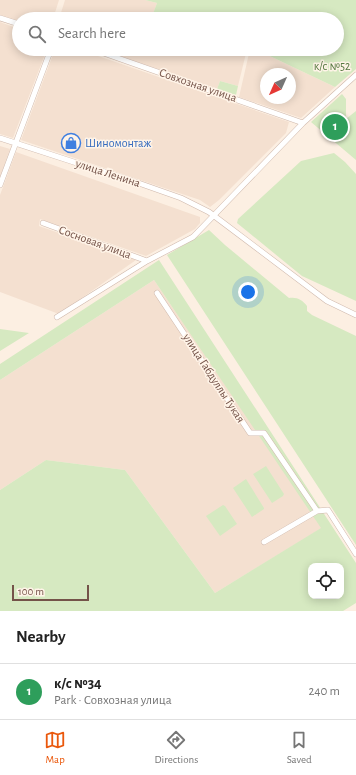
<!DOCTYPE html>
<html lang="en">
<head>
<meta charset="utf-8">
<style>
  :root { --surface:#fff; --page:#f6f6f6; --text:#222; --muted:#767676; --line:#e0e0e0; --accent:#ea580c }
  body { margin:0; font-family:"Alegreya Sans",sans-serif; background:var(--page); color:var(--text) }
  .controls { position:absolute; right:12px; bottom:12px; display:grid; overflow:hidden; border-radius:8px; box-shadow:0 2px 10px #0003 }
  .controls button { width:36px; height:36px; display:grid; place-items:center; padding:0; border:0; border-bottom:1px solid var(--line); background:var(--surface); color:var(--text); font:20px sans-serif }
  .compass { position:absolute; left:260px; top:68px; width:36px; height:36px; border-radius:50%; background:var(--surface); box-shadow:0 2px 10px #0003; rotate:225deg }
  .scale { position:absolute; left:12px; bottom:10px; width:77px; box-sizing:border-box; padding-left:4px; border:2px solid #745349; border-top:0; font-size:11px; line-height:14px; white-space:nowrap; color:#745349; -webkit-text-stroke:3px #fff4e8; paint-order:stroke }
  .you { position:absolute; left:248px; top:292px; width:14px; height:14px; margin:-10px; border:3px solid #fff; border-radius:50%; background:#1a73e8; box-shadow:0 0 0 6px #1a73e833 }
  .badge { display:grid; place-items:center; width:26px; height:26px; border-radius:50%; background:var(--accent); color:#fff; font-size:13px; font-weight:700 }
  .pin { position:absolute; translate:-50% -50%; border:2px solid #fff; box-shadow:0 1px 4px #0006 }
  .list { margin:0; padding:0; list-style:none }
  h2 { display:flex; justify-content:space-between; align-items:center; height:52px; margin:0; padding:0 16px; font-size:17px }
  h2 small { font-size:13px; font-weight:400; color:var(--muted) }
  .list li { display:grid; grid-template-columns:26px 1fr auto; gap:12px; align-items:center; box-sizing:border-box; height:56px; padding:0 16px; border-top:1px solid var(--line) }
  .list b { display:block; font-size:15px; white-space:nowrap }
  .list p { margin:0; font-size:13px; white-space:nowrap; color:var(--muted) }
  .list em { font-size:13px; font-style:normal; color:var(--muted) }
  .icon { flex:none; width:22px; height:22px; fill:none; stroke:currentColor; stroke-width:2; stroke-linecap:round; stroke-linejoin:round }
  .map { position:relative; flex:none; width:356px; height:611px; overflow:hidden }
  .search { position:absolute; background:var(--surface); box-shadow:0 2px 10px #0003; left:12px; right:12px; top:12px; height:44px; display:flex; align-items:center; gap:10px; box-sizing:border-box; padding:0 14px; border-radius:22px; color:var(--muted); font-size:15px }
  .sheet { height:108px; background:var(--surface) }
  nav { display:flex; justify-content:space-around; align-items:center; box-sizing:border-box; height:56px; border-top:1px solid var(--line); background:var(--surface); font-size:11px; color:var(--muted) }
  nav a { display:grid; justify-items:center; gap:2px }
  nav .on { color:var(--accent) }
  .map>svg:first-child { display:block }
</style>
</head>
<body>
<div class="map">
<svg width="356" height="611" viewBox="0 0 356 611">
  <rect width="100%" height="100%" fill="#fcefe2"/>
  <path fill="#f4e0d0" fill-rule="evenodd" d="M 0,0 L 59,0 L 53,19 L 19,19 L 19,24 L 0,18 Z
    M 65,0 L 145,0 L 157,3 L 151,19 L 59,19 Z
    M 0,22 L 19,29 L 19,49 L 47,49 L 13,138 L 0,134 Z
    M 55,49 L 78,49 L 289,122 L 286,133 L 219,200 L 210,207 L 200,200 L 21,140 Z
    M 100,49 L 247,49 L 238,86 L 220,81 L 217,89 Z
    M 250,49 L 255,49 L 335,87 L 301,118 L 239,97 ZM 266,74 L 290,74 L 290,98 L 266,98 Z
    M 0,146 L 10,149 L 0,177 Z
    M 16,152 L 200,217 L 200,223 L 195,229 L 146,256 L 40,219 L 39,226 L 136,260 L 59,314 L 0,292 L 0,195 Z
    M 154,280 L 322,528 L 215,593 L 125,470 L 46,460 L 0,490 L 0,380 Z"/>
  <path fill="#d6e9c1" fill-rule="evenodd" d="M 145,0 L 356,0 L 356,69 L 335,87 L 255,49 L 337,49 L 337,19 L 151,19 L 157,3 Z
    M 220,81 L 238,86 L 236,95 L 217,89 Z
    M 342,94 L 346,99 L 346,119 L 356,111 L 356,160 L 311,122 Z
    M 334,153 L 345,162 L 356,174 L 356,301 L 302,276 L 237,223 L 238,219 L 301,161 Z
    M 209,230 L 225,245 L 289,298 C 298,297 302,300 307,306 L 307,311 L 312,315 L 356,336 L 356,545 L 167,255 Z
    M 159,260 L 356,563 L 356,603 L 343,611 L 0,611 L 0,490 L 46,460 L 125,470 L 215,593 L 321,528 L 154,280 L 0,380 L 0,364 ZM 311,566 L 341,566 L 341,596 L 311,596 Z
    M 0,329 L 29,333 L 0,351 Z
    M 266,466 L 284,494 L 283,496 L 272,503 L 253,474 Z
    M 246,479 L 264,508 L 264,509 L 252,517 L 233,488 Z
    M 223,505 L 225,506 L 237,524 L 220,536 L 206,516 Z"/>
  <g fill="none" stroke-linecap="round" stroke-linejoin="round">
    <g stroke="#cfb8ac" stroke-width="6">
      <path id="minor" d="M 0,18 L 19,24
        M 92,49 L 303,123
        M 0,138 L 86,166 L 130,180 L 181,198 L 209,212 L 327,301 L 356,315
        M 0,185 L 51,49
        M 43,223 L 147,261
        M 157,293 L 250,433 L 264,433 L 317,511
        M 57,317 L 147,261 L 193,237 L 303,123 L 356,75
        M 264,542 L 317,511 L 328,510 L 356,554"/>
    </g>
    <use href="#minor" stroke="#fff" stroke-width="5"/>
  </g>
  <defs>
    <g id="shop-ring" transform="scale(1)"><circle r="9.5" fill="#fff4e8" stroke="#3f7fe0" stroke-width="1.5"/><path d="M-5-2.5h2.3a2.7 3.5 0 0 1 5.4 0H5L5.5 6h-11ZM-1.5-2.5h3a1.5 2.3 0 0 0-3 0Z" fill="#3f7fe0"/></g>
  </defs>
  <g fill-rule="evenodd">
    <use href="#shop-ring" x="71" y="143"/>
  </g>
  <g text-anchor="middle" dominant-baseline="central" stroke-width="3" stroke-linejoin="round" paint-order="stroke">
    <g font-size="12" fill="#577941" stroke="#fff4e8">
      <text x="332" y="66">к/с №52</text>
    </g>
    <g font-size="12" fill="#745349" stroke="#fff4e8">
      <text transform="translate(198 85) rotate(19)">Совхозная улица</text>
      <text transform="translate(108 173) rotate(18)">улица Ленина</text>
      <text transform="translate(95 242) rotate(20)">Сосновая улица</text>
      <text transform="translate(214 378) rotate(57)">улица Габдуллы Тукая</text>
    </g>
    <g font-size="12" fill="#366cbe" stroke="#fff4e8" text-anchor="start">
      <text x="85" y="143">Шиномонтаж</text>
    </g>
  </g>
</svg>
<div class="controls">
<button><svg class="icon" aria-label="locate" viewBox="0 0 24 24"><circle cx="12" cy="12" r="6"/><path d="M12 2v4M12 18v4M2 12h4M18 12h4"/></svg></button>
</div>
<svg class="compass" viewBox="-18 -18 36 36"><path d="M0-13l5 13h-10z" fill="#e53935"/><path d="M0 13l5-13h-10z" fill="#767676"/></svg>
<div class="scale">100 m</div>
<div class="you"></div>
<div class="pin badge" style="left:335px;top:127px;background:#2e9e5b">1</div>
<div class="search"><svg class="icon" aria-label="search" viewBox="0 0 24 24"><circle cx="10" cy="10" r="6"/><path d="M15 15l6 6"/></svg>Search here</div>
</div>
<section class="sheet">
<h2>Nearby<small></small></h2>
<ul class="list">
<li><span class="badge" style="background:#2e9e5b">1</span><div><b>к/с №34</b><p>Park · Совхозная улица</p></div><em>240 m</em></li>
</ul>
</section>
<nav>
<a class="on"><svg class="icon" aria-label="map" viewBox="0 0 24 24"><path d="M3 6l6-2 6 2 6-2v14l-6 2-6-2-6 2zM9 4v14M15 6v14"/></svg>Map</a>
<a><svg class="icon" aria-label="directions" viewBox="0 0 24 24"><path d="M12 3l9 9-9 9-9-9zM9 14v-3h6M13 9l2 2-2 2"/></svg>Directions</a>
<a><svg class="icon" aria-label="saved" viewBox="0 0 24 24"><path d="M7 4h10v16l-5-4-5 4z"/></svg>Saved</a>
</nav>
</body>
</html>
